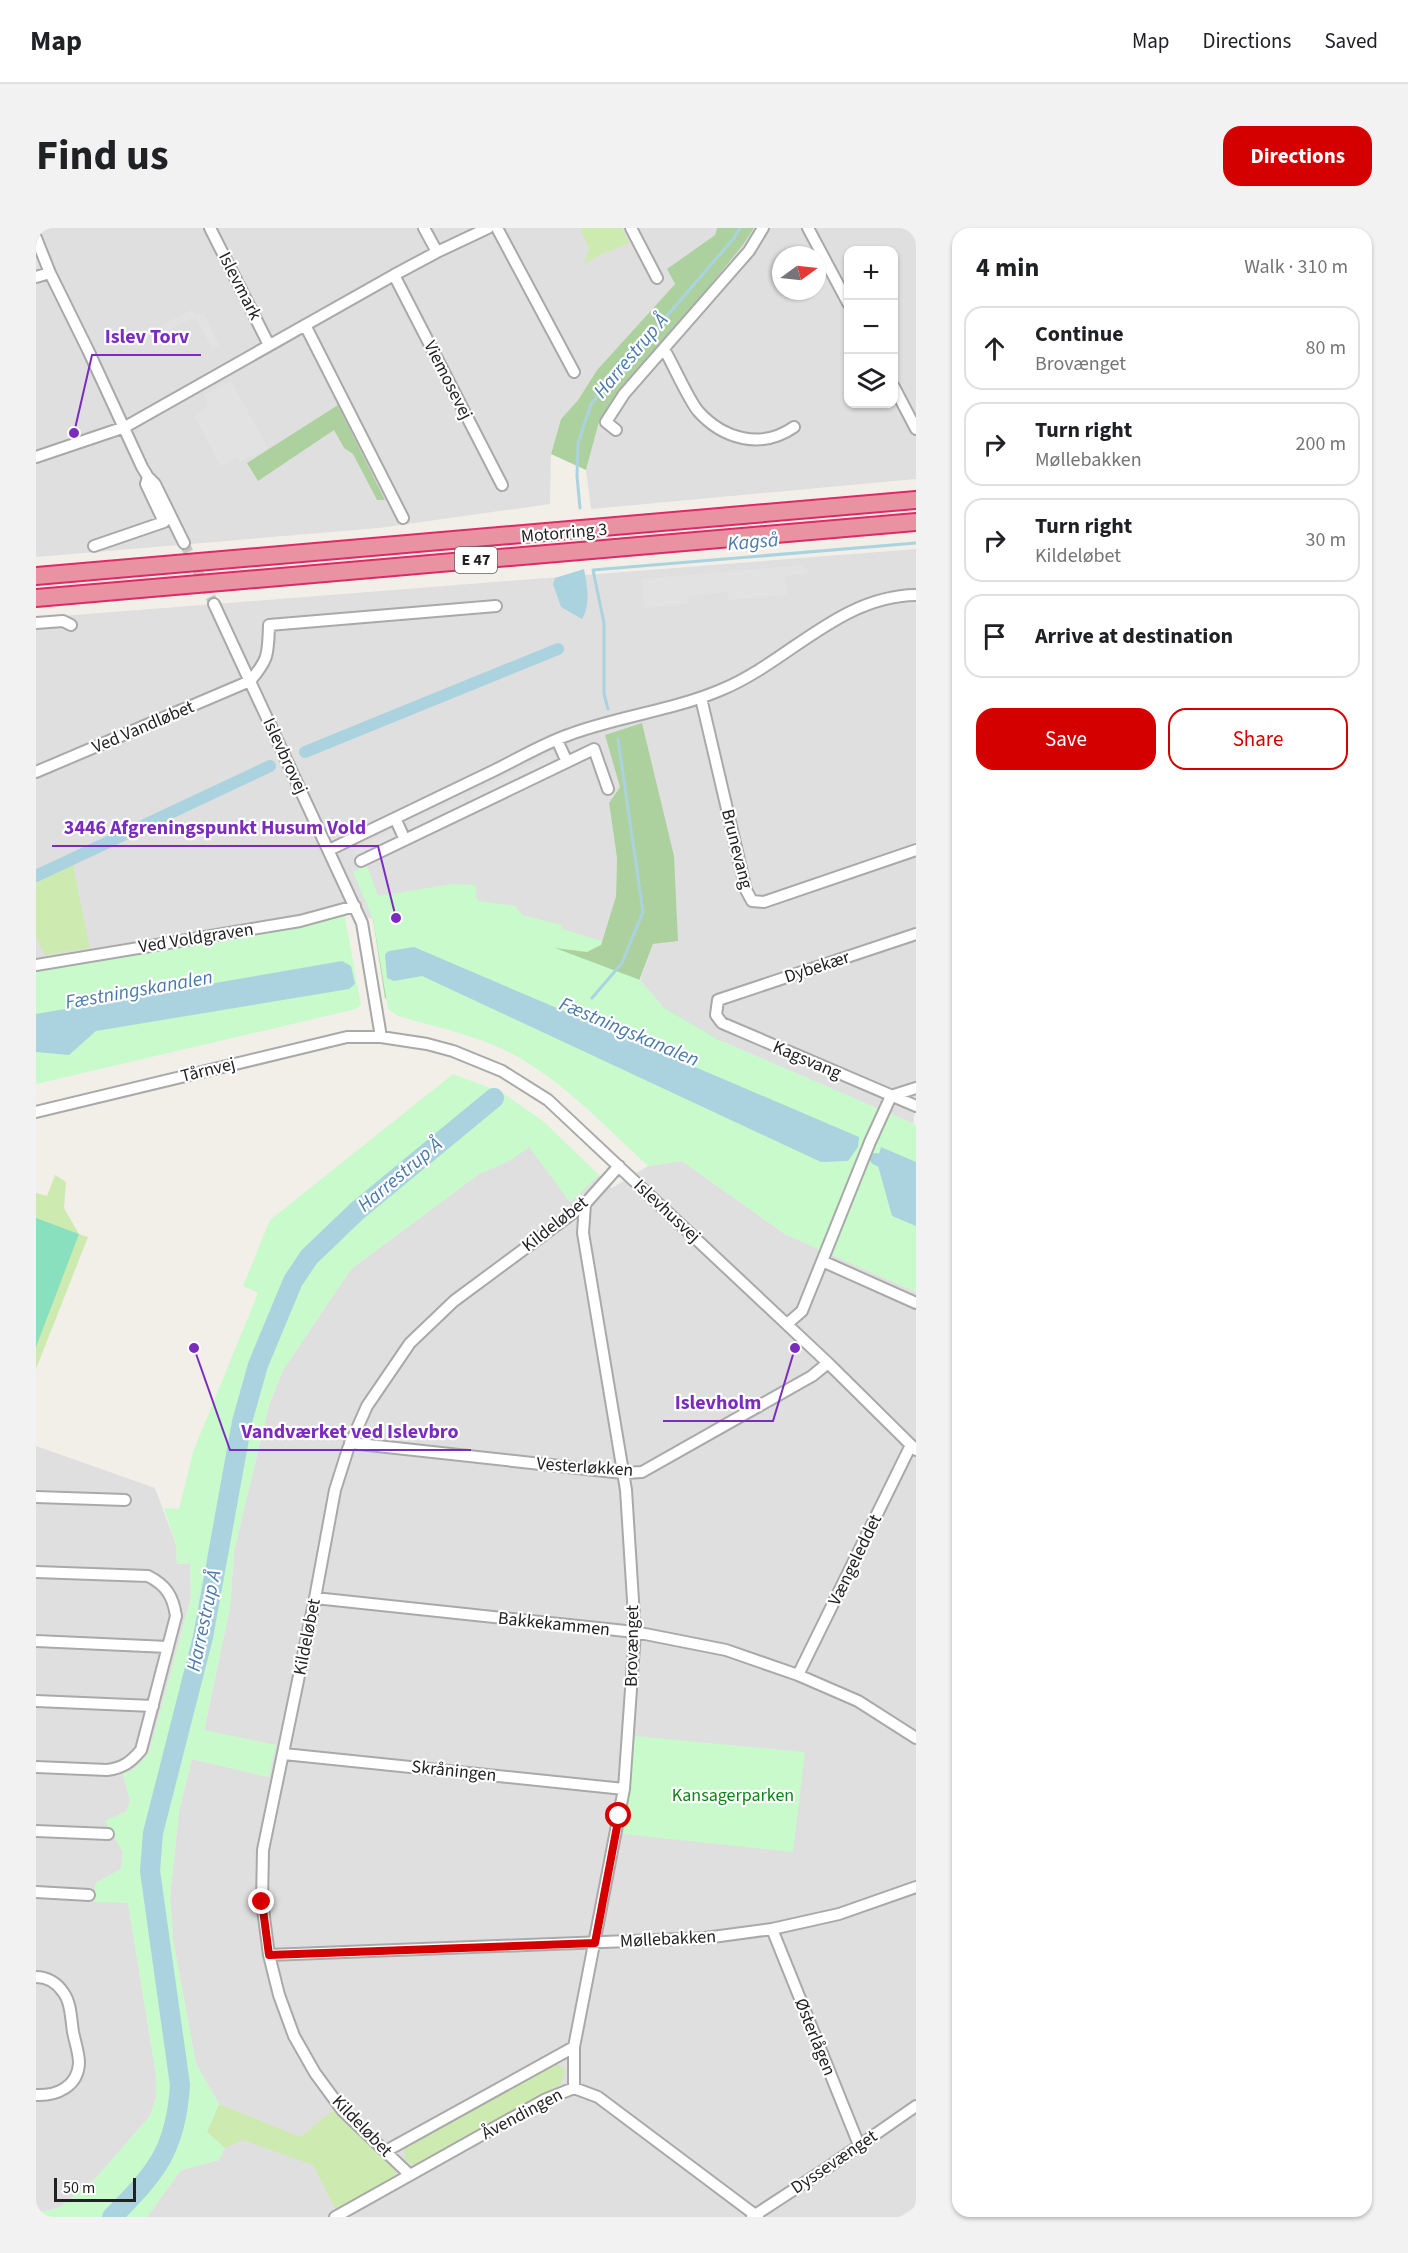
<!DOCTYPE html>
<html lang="en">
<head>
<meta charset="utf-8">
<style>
  :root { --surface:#fff; --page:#f2f2f2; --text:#202124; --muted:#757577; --line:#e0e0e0; --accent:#d40000 }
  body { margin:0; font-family:"Source Sans 3",sans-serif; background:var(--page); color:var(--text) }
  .controls { position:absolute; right:18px; top:18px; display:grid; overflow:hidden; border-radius:12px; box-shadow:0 2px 4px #0004 }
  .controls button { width:54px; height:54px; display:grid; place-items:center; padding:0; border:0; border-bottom:2px solid var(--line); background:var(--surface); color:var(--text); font:30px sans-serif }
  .compass { position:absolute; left:736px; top:18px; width:54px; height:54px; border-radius:50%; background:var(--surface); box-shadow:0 2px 4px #0004; rotate:75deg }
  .scale { position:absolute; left:18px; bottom:15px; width:82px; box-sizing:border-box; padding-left:6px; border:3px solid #222; border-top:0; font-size:16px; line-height:21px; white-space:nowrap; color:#222; -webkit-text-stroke:4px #fff; paint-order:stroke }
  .stop { position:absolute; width:18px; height:18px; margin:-14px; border:4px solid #d40000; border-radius:50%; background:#fff }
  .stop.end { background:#d40000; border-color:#fff; box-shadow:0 2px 6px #0008 }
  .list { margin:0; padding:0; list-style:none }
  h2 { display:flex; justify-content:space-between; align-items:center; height:78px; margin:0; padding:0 24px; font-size:26px }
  h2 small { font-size:20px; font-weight:400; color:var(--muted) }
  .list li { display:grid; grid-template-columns:39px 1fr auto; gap:18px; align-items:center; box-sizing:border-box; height:84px; margin:0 12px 12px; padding:0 12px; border:2px solid var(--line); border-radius:18px }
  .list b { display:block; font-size:22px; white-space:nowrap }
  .list p { margin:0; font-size:20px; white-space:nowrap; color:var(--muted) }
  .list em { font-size:20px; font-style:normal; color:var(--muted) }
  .actions { display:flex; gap:12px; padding:18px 24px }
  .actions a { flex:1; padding:14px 0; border:2px solid var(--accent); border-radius:18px; text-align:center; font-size:21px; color:var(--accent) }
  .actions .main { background:var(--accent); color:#fff }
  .icon { flex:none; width:33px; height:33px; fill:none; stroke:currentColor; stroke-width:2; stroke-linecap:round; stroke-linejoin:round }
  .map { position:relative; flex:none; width:880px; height:1989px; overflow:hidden; border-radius:18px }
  header { display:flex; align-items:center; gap:36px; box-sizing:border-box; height:84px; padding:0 30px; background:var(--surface); border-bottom:2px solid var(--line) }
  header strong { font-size:28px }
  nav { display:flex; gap:33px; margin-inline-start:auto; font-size:21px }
  .intro { display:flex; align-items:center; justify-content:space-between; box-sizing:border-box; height:144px; padding:0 36px }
  h1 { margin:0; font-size:42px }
  .button { padding:15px 27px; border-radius:18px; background:var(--accent); color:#fff; font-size:21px; font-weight:700 }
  main { display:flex; gap:36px; padding:0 36px }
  aside { flex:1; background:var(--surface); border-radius:18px; box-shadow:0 2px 4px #0004 }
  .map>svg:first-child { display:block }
</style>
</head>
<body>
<header>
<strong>Map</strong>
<nav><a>Map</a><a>Directions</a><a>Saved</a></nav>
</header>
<div class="intro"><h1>Find us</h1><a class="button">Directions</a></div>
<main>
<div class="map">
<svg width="880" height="1989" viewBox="0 0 880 1989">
  <rect width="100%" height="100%" fill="#f2efe9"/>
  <path fill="#e0dfdf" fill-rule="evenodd" d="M 0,0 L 681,0 L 679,7 L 632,41 L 639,56 L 561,142 L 542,172 L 525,191 L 515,226 L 514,276 L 343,300 L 0,329 Z
    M 718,0 L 880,0 L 880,251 L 555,281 L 550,242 L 563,194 L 707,17 ZM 812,22 L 858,22 L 858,176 L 812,176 ZM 745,27 L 781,27 L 781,63 L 745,63 Z
    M 880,321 L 880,874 L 877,896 L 683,812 L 627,779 L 604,752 L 617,716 L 642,712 L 584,559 L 573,575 L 581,630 L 580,668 L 565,717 L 337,691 L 308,684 L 284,694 L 0,742 L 0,390 Z
    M 493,918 L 534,974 L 563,947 L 576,960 L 612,938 L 646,933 L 749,1006 L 880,1064 L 880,1978 L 864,1989 L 111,1989 L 145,1942 L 183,1932 L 171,1904 L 183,1876 L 160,1836 L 137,1712 L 134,1669 L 143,1583 L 156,1531 L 233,1549 L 239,1517 L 168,1503 L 194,1379 L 198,1323 L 233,1177 L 247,1142 L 315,1041 L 443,946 L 475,932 Z
    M 0,1218 L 119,1260 L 140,1316 L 141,1336 L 154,1335 L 155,1370 L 113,1525 L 97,1542 L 87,1546 L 94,1573 L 91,1583 L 70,1593 L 87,1624 L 85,1641 L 60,1655 L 58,1673 L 92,1674 L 120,1847 L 120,1870 L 114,1888 L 59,1951 L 23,1980 L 0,1985 Z"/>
  <path fill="#cdebb0" d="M 544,0 L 586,0 L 593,15 L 566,26 L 548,36 L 553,21 Z
    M 37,637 L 54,720 L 9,727 L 0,709 L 0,655 Z
    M 19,947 L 30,954 L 28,980 L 43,1006 L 52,1009 L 0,1141 L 0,965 L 11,968 Z
    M 518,1834 L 529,1842 L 525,1856 L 380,1939 L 369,1932 L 368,1917 Z
    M 183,1876 L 264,1909 L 299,1881 L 324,1909 L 358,1938 L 360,1945 L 356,1952 L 300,1982 L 277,1937 L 207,1912 L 189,1920 L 171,1904 Z"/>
  <path fill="#add19e" d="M 681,0 L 718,0 L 707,17 L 563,194 L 550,242 L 515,226 L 525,191 L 542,172 L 561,142 L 639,56 L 631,41 L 679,7 Z
    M 302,177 L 349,272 L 341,272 L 317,226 L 308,220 L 298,202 L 222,253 L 211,235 Z
    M 606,495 L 638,628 L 642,713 L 617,716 L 592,782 L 627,779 L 683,812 L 592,864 L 364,783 L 349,770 L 337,691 L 565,717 L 580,668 L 581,630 L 573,575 L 584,559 L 569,507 Z"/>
  <path fill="#c8facc" d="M 331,637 L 342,668 L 416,656 L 440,657 L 440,669 L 443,673 L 480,678 L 486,687 L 526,697 L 526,701 L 566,713 L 565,717 L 551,724 L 519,720 L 604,752 L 627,779 L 683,812 L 880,897 L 880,1064 L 749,1006 L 646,933 L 612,938 C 571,900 531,857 482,829 C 446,808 402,800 362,788 L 352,781 L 337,691 L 317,644 Z
    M 308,684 L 325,777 L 320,781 L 0,856 L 0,742 L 284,694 Z
    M 417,846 L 465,864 L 507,893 L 563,947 L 534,974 L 493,919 L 475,932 L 443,946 L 315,1041 L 247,1142 L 233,1177 L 198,1323 L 194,1379 L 168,1502 L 240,1517 L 233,1549 L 156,1531 L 143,1583 L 134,1669 L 137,1712 L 160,1836 L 183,1876 L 171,1904 L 189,1920 L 183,1932 L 145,1942 L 111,1989 L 0,1989 L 0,1985 L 23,1980 L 59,1951 L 114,1888 L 120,1870 L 120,1847 L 92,1675 L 58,1674 L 60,1655 L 85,1641 L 87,1624 L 69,1593 L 91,1583 L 94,1573 L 87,1545 L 97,1542 L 113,1525 L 155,1370 L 154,1335 L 141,1336 L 140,1316 L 128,1280 L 143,1281 L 157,1224 L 222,1065 L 207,1058 L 234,992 Z
    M 599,1508 L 769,1524 L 757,1624 L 587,1606 Z"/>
  <path fill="#88e0be" d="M 0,990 L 43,1006 L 0,1119 Z"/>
  <path fill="#e2e2e2" d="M 156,82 L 160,88 L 167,85 L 184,118 L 177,122 L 159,89 L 129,104 L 125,97 Z
    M 195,153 L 232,220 L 204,234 L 201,229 L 185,238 L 158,187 L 173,178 L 168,167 Z
    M 767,337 L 773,345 L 749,348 L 751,367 L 692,372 L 691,364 L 652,368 L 652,376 L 608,380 L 605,351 Z
    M 513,527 L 517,534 L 439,574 L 435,565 Z
    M 427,569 L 430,576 L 376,602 L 373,594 Z
    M 359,600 L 362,609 L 322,628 L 318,621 Z"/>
  <path fill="#aad3df" d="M 548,341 C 551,356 555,377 546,391 L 525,379 L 517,356 L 519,350 Z
    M 378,719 L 823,909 L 822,919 L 812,933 L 785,934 L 386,748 L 358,753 L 351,750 L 349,726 L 353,723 Z
    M 306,733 L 315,738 L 319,756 L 313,761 L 60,803 L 33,827 L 0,824 L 0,786 Z
    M 845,919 L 880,934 L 880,998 L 856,988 L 841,934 Z"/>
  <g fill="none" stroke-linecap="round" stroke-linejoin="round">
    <path stroke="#aad3df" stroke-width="3" d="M 544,280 L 541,248 L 542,215 L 555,176 L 698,10 L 704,0
      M 572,481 L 568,466 L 568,395 L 557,342 L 880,315
      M 556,770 L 586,735 L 607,684 L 582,511"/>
    <path stroke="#aad3df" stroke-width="12" d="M 269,524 L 522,421
      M 0,648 L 234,538
      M 840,931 L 880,948"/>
    <path stroke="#aad3df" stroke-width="20" d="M 76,1989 C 120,1945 140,1922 144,1857 L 114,1643 L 117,1605 L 167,1409 L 206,1194 L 222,1137 L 257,1053 L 273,1029 L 321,983 L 458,870"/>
    <path stroke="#c8c6c1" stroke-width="10" stroke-dasharray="10 5" stroke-linecap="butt" d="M 148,315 L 178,376"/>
    <g stroke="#a9a9a9" stroke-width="14">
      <path id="minor" d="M 174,0 L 233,117
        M 388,0 L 401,24
        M 461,0 L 538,144
        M 595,0 L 621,50
        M 772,0 L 812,75
        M 0,10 L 14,45 L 52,122 L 106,239 L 112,249 L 119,256 L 148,315
        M 358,47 L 466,257
        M 0,49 L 14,45
        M 269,97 L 367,290
        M 628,121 C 637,136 652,171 662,183 C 687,211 725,222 758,199
        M 858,159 L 880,201
        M 580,202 L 570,194 L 588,166 L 713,23 L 727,0
        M 0,229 L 89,199 L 358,47 L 401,24 L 452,0
        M 58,318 L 128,294 L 110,256 L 112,249
        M 178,376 L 326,695 L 345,809
        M 0,395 L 27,393 L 35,397
        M 665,470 L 710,662 L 716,673 L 728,674 L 880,622
        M 521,512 L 531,534
        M 0,544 L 214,453 C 233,431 232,426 233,397 L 460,378
        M 359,590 L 369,612
        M 293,622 C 348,596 402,569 457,543 C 482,531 508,515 535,506 C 584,488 639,482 687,461 C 753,433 804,368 880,367
        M 325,633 L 558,521 L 572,561
        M 880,706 L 682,772 L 680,787 L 686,795 L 880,878
        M 0,737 L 264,693 L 319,678
        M 0,884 L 311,809 L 345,809 L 391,816 L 417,823 L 466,843 L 512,872 L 792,1135 L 880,1222
        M 786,1033 L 880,1075
        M 751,1096 L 766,1083 L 834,914 L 855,868 L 880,860
        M 314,1215 L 587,1245 L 606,1244 L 776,1148 L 792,1135
        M 0,1269 L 89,1272
        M 0,1344 L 112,1348 C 130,1357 137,1368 140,1388 L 105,1522 C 95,1534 87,1540 71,1542 L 0,1539
        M 279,1370 L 599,1404 L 690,1422 L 762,1447 L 822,1473 L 880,1510
        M 0,1413 L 132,1419
        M 762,1447 L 875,1217
        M 0,1473 L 117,1478
        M 248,1526 L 588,1561
        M 0,1603 L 72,1606
        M 0,1664 L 53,1667
        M 736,1701 L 823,1917
        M 233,1727 L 669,1710 L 736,1701 L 803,1686 L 880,1659
        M 0,1749 C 11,1749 21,1755 27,1764 C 35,1774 35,1791 37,1804 C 39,1814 43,1825 43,1835 C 42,1859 20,1868 0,1867
        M 538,1860 L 538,1819 L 588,1561 L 599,1404 L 590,1262 L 547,1005 L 549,976
        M 350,1923 L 538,1819
        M 374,1947 L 307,1883 L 279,1845 L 258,1808 L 243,1767 L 233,1727 L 226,1674 L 227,1622 L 279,1370 L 299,1262 L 312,1221 L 331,1178 L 374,1115 L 418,1073 L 549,976 L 583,938
        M 299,1989 L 508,1872 L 538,1860 L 562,1869 L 722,1989
        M 716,1989 L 791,1940 L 880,1878"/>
    </g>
    <g stroke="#dc2a67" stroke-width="20">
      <path id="highway" d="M 0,348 L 880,272
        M 0,370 L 880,294"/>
    </g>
    <use href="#minor" stroke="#fff" stroke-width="10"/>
    <use href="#highway" stroke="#e892a2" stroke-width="16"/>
  </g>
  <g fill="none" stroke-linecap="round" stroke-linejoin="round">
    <path stroke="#d40000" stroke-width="8" d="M 226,1674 L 233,1727 L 559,1715 L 583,1588"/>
  </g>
  <g text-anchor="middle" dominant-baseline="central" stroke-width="4.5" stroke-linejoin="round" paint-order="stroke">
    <rect fill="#fff" stroke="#646464" stroke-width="1.5" x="419" y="319" width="42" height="26" rx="4.5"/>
    <g font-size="16" font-weight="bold" fill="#222">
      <text x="440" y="332">E 47</text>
    </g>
    <g font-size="18" fill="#222" stroke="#fff">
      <text transform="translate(204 58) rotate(63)">Islevmark</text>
      <text transform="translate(412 152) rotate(63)">Viemosevej</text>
      <text transform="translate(528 305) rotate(-5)">Motorring 3</text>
      <text transform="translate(107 499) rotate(-23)">Ved Vandløbet</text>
      <text transform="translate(249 528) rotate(65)">Islevbrovej</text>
      <text transform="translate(701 621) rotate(76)">Brunevang</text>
      <text transform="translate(160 710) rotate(-9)">Ved Voldgraven</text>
      <text transform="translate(781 739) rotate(-18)">Dybekær</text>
      <text transform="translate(771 832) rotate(23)">Kagsvang</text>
      <text transform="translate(172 842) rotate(-14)">Tårnvej</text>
      <text transform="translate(631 983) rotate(43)">Islevhusvej</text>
      <text transform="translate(519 996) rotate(-38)">Kildeløbet</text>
      <text transform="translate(549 1239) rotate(4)">Vesterløkken</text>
      <text transform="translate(819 1332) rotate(-64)">Vængeleddet</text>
      <text transform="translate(518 1396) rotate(6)">Bakkekammen</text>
      <text transform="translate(271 1409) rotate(-79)">Kildeløbet</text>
      <text transform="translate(596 1418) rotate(-89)">Brovænget</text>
      <text transform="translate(418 1543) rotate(6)">Skråningen</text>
      <text transform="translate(632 1711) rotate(-3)">Møllebakken</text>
      <text transform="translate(779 1809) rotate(68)">Østerlågen</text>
      <text transform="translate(486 1886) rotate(-28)">Åvendingen</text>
      <text transform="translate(326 1898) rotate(46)">Kildeløbet</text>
      <text transform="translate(798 1934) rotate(-34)">Dyssevænget</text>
    </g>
    <g font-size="18" fill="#0c8416" stroke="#fff">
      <text x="697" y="1567">Kansagerparken</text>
    </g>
    <g font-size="20" font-style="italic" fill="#4a7aab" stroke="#fff">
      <text transform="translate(595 128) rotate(-50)">Harrestrup Å</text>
      <text transform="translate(717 314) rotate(-5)">Kagså</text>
      <text transform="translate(103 762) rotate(-10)">Fæstningskanalen</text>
      <text transform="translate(593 804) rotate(23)">Fæstningskanalen</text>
      <text transform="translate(364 947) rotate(-40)">Harrestrup Å</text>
      <text transform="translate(168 1393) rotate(-78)">Harrestrup Å</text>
    </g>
  </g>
  <path fill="none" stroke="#7b2cbf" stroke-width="2" d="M38 205L56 127H165M360 690L342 618H16M759 1120L737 1193H627M158 1120L194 1222H435"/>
  <g fill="#7b2cbf" stroke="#fff" stroke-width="2">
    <circle cx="38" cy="205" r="6"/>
    <circle cx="360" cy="690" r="6"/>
    <circle cx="759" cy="1120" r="6"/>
    <circle cx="158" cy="1120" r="6"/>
  </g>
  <g font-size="20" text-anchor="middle" font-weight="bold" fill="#7b2cbf" stroke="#fff" stroke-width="4.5" stroke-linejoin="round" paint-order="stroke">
    <text x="111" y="115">Islev Torv</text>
    <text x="179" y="606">3446 Afgreningspunkt Husum Vold</text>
    <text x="682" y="1181">Islevholm</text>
    <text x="314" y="1210">Vandværket ved Islevbro</text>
  </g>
</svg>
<div class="controls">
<button>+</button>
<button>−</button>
<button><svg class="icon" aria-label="layers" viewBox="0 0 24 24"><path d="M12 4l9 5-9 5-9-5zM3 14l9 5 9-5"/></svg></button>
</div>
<svg class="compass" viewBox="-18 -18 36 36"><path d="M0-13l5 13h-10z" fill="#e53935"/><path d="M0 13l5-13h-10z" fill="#757577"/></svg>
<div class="scale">50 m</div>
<div class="stop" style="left:583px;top:1588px"></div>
<div class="stop end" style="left:226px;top:1674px"></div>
</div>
<aside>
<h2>4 min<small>Walk · 310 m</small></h2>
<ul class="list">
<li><svg class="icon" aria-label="ahead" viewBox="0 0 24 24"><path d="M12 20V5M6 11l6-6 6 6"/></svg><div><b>Continue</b><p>Brovænget</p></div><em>80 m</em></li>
<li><svg class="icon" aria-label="right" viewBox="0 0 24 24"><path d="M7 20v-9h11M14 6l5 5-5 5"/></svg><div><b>Turn right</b><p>Møllebakken</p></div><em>200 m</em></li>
<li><svg class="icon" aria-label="right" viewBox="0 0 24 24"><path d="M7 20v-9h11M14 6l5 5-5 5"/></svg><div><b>Turn right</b><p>Kildeløbet</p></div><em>30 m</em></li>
<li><svg class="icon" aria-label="arrive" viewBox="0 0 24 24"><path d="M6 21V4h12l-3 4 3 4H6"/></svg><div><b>Arrive at destination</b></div></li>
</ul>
<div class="actions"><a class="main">Save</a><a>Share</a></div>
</aside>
</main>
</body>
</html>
